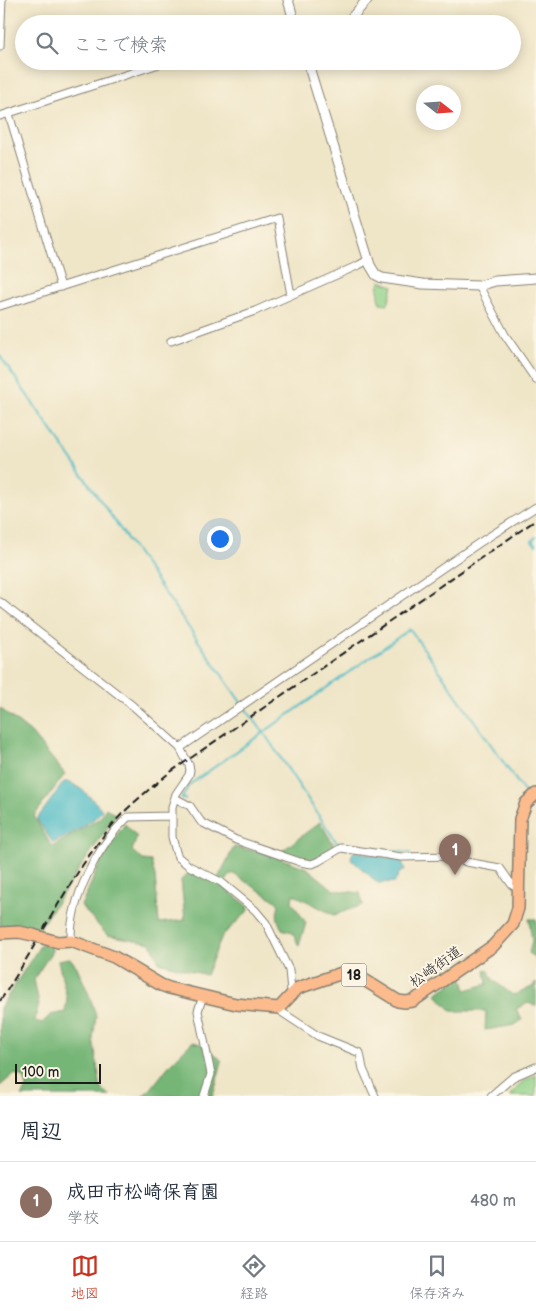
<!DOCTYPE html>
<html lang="ja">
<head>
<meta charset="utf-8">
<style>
  :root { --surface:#fff; --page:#f2f2f3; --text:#1f2937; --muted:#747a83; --line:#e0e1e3; --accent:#c8321e }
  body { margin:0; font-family:"Balsamiq Sans","Klee One",sans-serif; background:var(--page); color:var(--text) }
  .compass { position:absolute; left:416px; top:85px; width:45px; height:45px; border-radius:50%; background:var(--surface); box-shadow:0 2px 12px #0003; rotate:107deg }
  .scale { position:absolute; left:15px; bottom:12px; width:86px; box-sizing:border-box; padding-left:5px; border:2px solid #1c1c1c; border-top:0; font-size:14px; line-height:18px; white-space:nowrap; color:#1c1c1c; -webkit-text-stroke:4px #fcf5e5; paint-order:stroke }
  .you { position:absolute; left:219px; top:538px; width:18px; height:18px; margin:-12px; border:4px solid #fff; border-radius:50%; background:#1a73e8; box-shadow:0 0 0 8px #1a73e833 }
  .badge { display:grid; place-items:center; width:32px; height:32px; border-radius:50%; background:var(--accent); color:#fff; font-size:16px; font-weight:700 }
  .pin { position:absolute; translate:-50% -41px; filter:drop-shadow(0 1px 2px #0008) }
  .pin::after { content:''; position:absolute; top:26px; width:18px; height:15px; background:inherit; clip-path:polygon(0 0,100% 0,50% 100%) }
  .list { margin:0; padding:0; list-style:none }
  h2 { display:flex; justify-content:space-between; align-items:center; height:65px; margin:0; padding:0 20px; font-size:21px }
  h2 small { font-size:16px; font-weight:400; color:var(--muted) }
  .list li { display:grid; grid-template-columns:32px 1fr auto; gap:15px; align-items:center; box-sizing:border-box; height:80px; padding:0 20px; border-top:1px solid var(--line) }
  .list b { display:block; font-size:19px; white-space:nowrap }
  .list p { margin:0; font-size:16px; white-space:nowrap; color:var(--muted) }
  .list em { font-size:16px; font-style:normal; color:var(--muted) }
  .icon { flex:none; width:28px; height:28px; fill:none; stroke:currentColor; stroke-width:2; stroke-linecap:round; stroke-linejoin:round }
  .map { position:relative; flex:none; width:536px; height:1096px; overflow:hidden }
  .search { position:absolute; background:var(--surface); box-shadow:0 2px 12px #0003; left:15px; right:15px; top:15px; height:55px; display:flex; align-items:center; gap:12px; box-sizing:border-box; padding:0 18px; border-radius:28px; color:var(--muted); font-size:19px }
  .sheet { height:145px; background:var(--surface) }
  nav { display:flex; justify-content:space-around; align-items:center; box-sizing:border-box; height:70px; border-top:1px solid var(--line); background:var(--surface); font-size:14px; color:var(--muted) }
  nav a { display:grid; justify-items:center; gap:2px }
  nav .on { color:var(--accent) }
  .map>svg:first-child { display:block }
</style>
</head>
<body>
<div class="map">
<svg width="536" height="1096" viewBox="0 0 536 1096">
  <rect width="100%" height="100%" fill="#fcf5e5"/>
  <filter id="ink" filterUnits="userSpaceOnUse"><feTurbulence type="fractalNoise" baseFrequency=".02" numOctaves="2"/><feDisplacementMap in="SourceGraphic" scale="10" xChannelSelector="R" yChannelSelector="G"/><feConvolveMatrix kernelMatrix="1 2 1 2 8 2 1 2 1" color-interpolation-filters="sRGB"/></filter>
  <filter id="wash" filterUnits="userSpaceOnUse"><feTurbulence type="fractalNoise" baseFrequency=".0096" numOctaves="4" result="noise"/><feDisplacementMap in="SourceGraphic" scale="20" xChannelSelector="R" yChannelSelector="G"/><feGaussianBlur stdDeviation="1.12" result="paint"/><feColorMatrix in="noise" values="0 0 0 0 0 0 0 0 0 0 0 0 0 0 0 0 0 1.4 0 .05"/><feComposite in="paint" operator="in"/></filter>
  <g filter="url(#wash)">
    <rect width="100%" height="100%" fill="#efe5c7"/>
    <path fill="#92d38a" stroke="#577853" d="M 380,281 L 393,286 L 388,304 L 380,303 L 378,289 Z
      M 536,1075 L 536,1096 L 510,1096 L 522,1082 Z"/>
    <path fill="#75b576" stroke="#486849" d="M 0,708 L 31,733 L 65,774 L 34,816 L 52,847 L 100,818 L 106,808 L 116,815 L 38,930 L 8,931 L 0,925 Z
      M 320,822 L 335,847 L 313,860 L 301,859 L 282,851 Z
      M 125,824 L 137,837 L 132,851 L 143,860 L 151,861 L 155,876 L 159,923 L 185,920 L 181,880 L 190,871 L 216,882 L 234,847 L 266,853 L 307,868 L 334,890 L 360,893 L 363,905 L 334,915 L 293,894 L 292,902 L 306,923 L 299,946 L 292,932 L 282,929 C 277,920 276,914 279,905 L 276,901 L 232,873 L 222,886 L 248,906 L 249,910 L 222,936 L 206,975 L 159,962 L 151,943 L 107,935 L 81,906 L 106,850 Z
      M 529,919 L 536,919 L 536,959 L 529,953 L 532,941 Z
      M 41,944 L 51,945 L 52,951 L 34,979 L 39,1004 L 35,1021 L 42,1023 L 50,1015 L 65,1012 L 67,999 L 58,960 L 70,958 L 77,967 L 90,997 L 96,1016 L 93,1038 L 101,1089 L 111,1096 L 21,1096 L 27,1087 L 24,1077 L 14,1074 L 0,1086 L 0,1008 Z
      M 488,969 L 493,980 L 513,995 L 532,987 L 536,982 L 536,1006 L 528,1003 L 516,1009 L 522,1020 L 515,1025 L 485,1030 L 486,1011 L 452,1011 L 436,994 L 462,976 L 466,990 L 487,984 L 485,970 Z
      M 192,1042 L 206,1045 L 222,1061 L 213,1096 L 142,1096 L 150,1090 L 171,1063 Z"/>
    <path fill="#4ebbc6" stroke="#356c71" d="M 64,782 C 76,781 95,801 102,810 C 97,820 65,838 53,843 L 37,819 Z
      M 354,851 L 402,861 L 405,870 L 399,873 L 395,882 L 378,883 L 352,860 L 351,857 Z"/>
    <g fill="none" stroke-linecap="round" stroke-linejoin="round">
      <path stroke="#4ebbc6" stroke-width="2" d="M 0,356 L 242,704
        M 536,537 L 532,541 L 536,545
        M 245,708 L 264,733 L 337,843 L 410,853
        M 185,799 L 182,798 L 189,785 L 410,629 L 527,796"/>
    </g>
  </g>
  <g filter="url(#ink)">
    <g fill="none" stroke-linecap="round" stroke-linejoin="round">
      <g stroke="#868072" stroke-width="9">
        <path id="minor" d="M 0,46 L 2,0
          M 9,114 L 61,287
          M 0,116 L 168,61
          M 479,286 L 505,335 L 536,380
          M 0,306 L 277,218 L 291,295
          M 171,341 L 255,311 L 359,265 L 368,260
          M 0,602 L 133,706 L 180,748 L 189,765 L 190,770 L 189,775 L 176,794 L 172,807 L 172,837 L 176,852 L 178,857 L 189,866 L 221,882 L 255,910 L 266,923 L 289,970 L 291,991 L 294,992
          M 180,748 L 479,543 L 536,507
          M 175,798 L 190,806 L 201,822 L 236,840 L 300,862 L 312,864 L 319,861 L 341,848 L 401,857 L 455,856 L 466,862 L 500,868 L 512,885 L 519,889
          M 71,941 C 70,899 97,846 128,817 L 171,816
          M 203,996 L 198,1011 L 211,1074 L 204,1096
          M 279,1008 L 283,1013 L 318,1036 L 360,1053 L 363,1069 L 375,1096
          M 491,1096 L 513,1077 L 536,1067"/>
      </g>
      <g stroke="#868072" stroke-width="11">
        <path id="tertiary" d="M 288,0 L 295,24
          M 346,24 L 367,0
          M 309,67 L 370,265 L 376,275 L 382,278 L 423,284 L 479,286 L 495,281 L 536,278"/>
      </g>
      <g stroke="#868072" stroke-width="14">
        <path id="primary" d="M 0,933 L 19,932 L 33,935
          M 50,940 L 58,942 L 71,941 L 114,957 L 161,985 L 169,988 L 236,1004 L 279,1008 L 298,988 L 342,973 L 358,976 L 398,1001 L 405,1002 L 413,1001 L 493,946 L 513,924 L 518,908 L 520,819 L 526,803 L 536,794"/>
      </g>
      <use href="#minor" stroke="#fff" stroke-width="7"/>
      <use href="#tertiary" stroke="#fff" stroke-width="9"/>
      <use href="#primary" stroke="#fbbb8c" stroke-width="11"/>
      <path stroke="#1c1c1c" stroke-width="2" stroke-dasharray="8 4" stroke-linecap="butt" d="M 0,1001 C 39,943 68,878 113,824 C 129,805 150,789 169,773 L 536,520"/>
      <g stroke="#868072" stroke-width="14" stroke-linecap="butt">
        <path id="primary-bridge" d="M 33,935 L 50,940"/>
      </g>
      <use href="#primary-bridge" stroke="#fbbb8c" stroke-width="11"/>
    </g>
  </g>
  <g text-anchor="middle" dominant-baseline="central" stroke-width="4" stroke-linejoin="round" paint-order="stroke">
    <rect fill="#fcf5e5" stroke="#5f5d58" stroke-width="1" x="341.5" y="963.5" width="25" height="23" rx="4"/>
    <g font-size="14" font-weight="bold" fill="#1c1c1c">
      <text x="354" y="975">18</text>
    </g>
    <g font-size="15" fill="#1c1c1c" stroke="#fcf5e5">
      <text transform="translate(436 967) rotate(-35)">松崎街道</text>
    </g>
  </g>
</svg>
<svg class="compass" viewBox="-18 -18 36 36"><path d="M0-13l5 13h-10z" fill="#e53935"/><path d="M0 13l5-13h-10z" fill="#747a83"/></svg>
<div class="scale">100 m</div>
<div class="you"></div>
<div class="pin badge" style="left:455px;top:875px;background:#8d6e63">1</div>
<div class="search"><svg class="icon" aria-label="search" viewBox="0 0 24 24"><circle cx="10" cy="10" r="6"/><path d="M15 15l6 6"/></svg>ここで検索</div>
</div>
<section class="sheet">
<h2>周辺<small></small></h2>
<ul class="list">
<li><span class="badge" style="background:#8d6e63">1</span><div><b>成田市松崎保育園</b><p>学校</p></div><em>480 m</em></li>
</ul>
</section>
<nav>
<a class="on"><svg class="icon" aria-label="map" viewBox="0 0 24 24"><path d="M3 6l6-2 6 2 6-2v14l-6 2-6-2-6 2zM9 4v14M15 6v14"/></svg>地図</a>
<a><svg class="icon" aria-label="directions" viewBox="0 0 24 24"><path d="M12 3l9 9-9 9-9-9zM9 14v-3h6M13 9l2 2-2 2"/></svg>経路</a>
<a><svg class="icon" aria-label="saved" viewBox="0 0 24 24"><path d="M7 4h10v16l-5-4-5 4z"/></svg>保存済み</a>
</nav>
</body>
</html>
